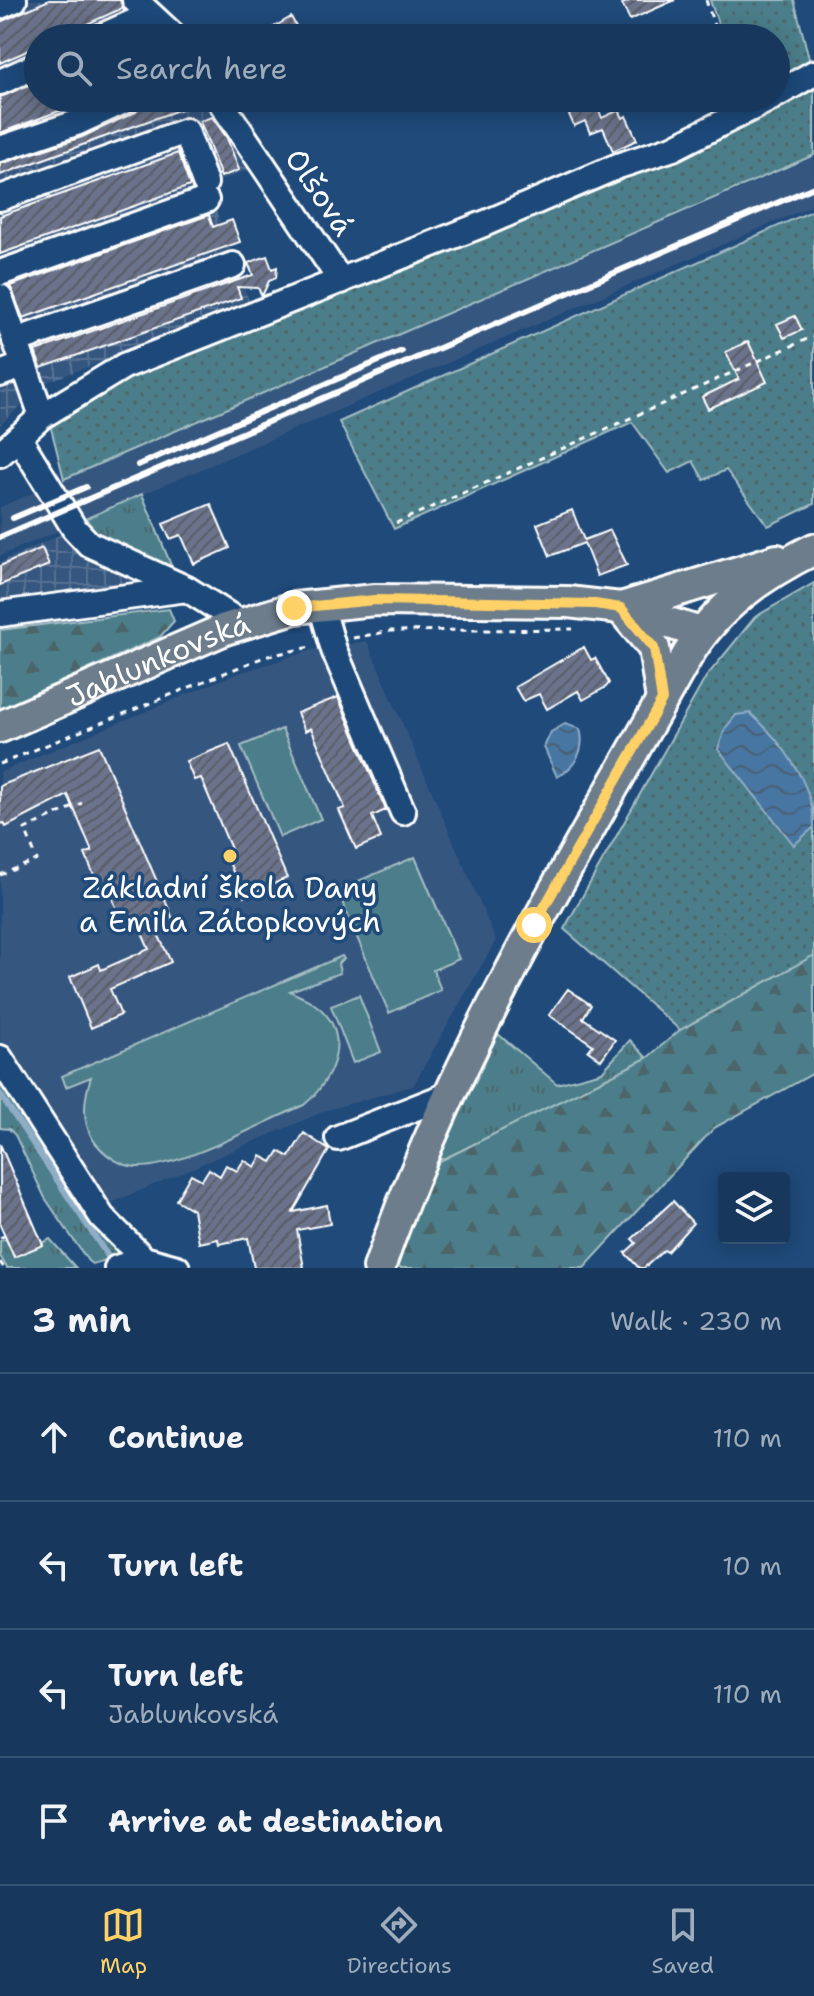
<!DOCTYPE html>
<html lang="en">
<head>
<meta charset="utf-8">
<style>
  :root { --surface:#17385c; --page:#244365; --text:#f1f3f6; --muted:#9eacbb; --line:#365272; --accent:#ffd166 }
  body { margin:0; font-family:"Shantell Sans",sans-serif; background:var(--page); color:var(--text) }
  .controls { position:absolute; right:24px; bottom:24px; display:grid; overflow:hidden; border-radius:8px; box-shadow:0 4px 20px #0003 }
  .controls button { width:72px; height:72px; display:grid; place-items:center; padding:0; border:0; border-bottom:2px solid var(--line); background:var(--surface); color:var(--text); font:40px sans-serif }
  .stop { position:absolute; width:24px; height:24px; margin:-18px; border:6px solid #ffd166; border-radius:50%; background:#fff }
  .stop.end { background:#ffd166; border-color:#fff; box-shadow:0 2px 8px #0008 }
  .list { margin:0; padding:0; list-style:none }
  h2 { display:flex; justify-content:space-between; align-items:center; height:104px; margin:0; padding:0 32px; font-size:34px }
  h2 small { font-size:26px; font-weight:400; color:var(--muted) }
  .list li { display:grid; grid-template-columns:52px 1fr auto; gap:24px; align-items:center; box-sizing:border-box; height:128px; padding:0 32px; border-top:2px solid var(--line) }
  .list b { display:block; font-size:30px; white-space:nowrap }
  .list p { margin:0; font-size:26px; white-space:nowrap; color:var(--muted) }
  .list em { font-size:26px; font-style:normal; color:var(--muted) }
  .icon { flex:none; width:44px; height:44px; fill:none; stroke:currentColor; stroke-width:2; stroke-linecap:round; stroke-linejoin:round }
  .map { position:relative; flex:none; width:814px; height:1268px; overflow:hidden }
  .search { position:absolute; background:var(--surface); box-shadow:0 4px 20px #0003; left:24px; right:24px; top:24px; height:88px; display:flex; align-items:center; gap:20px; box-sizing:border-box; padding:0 28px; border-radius:44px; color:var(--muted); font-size:30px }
  .sheet { height:616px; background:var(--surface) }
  nav { display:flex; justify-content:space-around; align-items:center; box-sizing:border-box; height:112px; border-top:2px solid var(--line); background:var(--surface); font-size:22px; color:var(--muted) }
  nav a { display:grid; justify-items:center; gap:4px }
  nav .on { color:var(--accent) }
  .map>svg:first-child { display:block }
</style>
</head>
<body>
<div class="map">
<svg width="814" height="1268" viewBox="0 0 814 1268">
  <defs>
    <pattern id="industrial-grid" width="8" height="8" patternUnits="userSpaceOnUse" patternTransform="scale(2)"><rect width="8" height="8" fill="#36567f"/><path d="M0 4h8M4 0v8" fill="none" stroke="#546f92"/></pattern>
    <pattern id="grass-tufts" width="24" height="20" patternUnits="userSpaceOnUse" patternTransform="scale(2)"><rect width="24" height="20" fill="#4b7e8a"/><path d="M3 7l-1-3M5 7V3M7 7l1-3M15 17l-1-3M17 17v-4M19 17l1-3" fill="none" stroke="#4c656b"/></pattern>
    <pattern id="forest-firs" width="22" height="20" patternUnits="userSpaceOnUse" patternTransform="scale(2)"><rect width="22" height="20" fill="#4b7e8a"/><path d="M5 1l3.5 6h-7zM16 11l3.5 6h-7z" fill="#4c656b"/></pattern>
    <pattern id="park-dots" width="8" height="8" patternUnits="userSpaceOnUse" patternTransform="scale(2)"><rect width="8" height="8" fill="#4b7e8a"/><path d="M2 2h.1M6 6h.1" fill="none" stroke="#4c656b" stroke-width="1.8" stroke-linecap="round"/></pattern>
    <pattern id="water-waves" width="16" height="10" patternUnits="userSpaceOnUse" patternTransform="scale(2)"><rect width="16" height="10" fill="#4676a2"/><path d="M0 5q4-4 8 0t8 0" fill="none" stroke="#495f73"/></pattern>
    <pattern id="building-hatch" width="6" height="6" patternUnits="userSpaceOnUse" patternTransform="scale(2)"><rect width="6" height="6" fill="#6a738b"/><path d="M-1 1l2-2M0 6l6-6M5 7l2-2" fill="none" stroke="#5a5e68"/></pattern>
  </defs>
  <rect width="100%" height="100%" fill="#1f4a7a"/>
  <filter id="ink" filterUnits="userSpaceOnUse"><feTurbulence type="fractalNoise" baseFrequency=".0125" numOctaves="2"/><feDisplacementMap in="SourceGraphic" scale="16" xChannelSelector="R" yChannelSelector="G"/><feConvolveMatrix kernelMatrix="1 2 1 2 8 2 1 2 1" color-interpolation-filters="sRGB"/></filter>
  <g filter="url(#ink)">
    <path fill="#36567f" d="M 814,157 L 814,205 L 0,556 L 0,507 Z
      M 367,641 L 496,940 L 413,1086 L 327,1110 L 107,1205 L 0,1043 L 0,772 L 233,675 L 312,650 Z"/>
    <path fill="url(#industrial-grid)" d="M 0,0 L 127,0 L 171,38 L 38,38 L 38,98 L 213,98 L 256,167 L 207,186 L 251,306 L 47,382 L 0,425 Z
      M 64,533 L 93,563 L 144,585 L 64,591 L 0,602 L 0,562 Z"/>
    <path fill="url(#grass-tufts)" stroke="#a5bec4" stroke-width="2" d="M 142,494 L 173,570 L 93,538 L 87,518 Z
      M 498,1034 L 557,1084 L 602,1072 L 630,1040 L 647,1058 L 436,1163 Z
      M 0,1060 L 124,1252 L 121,1256 L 92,1264 L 88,1261 L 45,1198 L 15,1135 L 9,1129 L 0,1128 Z
      M 6,1239 L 14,1257 L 50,1239 L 76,1268 L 7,1268 L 0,1256 L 0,1241 Z"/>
    <path fill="url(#forest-firs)" stroke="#a5bec4" stroke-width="2" d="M 169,609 L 174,621 L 160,637 L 0,709 L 0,630 Z
      M 814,955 L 814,1073 L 714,1128 L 584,1268 L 396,1268 L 436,1163 L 647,1058 L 680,1030 Z"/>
    <path fill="url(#park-dots)" stroke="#a5bec4" stroke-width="2" d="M 710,0 L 794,0 L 811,66 L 776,85 L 776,38 L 723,38 Z
      M 814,81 L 814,155 L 64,479 L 50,424 L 144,362 L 605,187 Z
      M 814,210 L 814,504 L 768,526 L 726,470 L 704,480 L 693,461 L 669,473 L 632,422 L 394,529 L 339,422 Z
      M 814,583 L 814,955 L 680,1030 L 564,929 L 706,677 L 755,617 Z"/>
    <path fill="#4b7e8a" stroke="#a5bec4" stroke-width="2" d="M 282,729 L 321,819 L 280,837 L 241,746 Z
      M 415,857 L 459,959 L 433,970 L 441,990 L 389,1013 L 337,890 Z
      M 342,956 L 344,959 L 338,963 L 340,973 L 290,991 C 297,995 306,998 313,1003 C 354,1031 335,1079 304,1105 C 261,1123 179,1169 136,1167 C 122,1166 108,1157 99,1147 C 80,1127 83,1101 91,1077 L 66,1087 L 62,1076 Z
      M 359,995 L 381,1052 L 353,1063 L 331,1006 Z"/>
    <path fill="url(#water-waves)" stroke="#90adc7" stroke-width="2" d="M 750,713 C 782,741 814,785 814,827 L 794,845 L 718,749 L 725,729 L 736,715 Z
      M 565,724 L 580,729 C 586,749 575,768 557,777 L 544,747 L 551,732 Z"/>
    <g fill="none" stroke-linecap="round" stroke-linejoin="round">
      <path stroke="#90adc7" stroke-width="6" d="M 0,1094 L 107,1255"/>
    </g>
    <path fill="url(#building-hatch)" stroke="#fff" stroke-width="2" d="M 49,0 L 120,0 L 123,8 L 56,38 L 38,38 L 38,46 L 0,63 L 0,22 Z
      M 631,0 L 675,0 L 630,20 L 622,4 Z
      M 291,17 L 303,38 L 255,38 Z
      M 38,81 L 38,98 L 94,98 L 0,133 L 0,97 Z
      M 145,98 L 203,101 L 0,175 L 0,164 L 82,137 L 136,112 Z
      M 594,98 L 602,118 L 619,110 L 623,118 L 626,116 L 637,140 L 613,151 L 603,128 L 590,133 L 585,121 L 574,126 L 567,110 Z
      M 212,117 L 227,138 L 239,170 L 221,177 L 200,121 Z
      M 178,153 L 190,186 L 0,254 L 0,216 Z
      M 209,215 L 213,227 L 232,220 L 240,242 L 23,318 L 10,286 Z
      M 267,256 L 272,269 L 277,267 L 276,278 L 269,281 L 262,296 L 258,288 L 237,287 L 241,298 L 41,368 L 35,351 L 253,275 L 248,263 Z
      M 795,316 L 802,330 L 784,338 L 777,324 Z
      M 748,341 L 767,382 L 708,409 L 702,397 L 739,379 L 726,352 Z
      M 211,504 L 230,548 L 194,564 L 181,535 L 170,539 L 163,524 Z
      M 572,510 L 584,540 L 610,530 L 627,565 L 597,576 L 584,543 L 550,556 L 537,524 Z
      M 42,548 L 49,565 L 0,585 L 0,566 Z
      M 584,647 L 591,660 L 595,658 L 609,683 L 606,687 L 583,700 L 578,691 L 547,709 L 539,694 L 523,701 L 515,687 Z
      M 338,697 L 386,810 L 372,816 L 381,838 L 356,849 L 339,810 L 345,808 L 311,728 L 305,731 L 297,713 Z
      M 229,744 L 287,878 L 244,897 L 227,858 L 234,856 L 201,778 L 194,780 L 186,761 Z
      M 99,746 L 176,926 L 158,934 L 171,962 L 110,989 L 121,1015 L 91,1028 L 70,977 L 99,964 L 101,970 L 149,949 L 136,920 L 124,925 L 106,884 L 99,887 L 85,854 L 92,851 L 68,795 L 6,827 L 4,823 L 0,824 L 0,786 Z
      M 568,989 L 591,1005 L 583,1018 L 615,1040 L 601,1060 L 588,1051 L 593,1045 L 549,1015 Z
      M 304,1133 L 329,1150 L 293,1212 L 327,1205 L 330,1224 L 297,1230 L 304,1268 L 254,1268 L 248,1238 L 219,1244 L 218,1239 L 199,1243 L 193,1210 L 176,1200 L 191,1174 L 202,1180 L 209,1169 L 220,1176 L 226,1165 L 237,1171 L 244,1160 L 255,1167 L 261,1156 L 272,1162 L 279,1151 L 289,1157 Z
      M 0,1144 L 43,1245 L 14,1257 L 0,1225 Z
      M 673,1201 L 693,1223 L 667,1252 L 664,1250 L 644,1268 L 639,1268 L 625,1253 L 636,1243 L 632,1239 Z"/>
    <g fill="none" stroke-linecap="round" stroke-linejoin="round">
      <g stroke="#fff" stroke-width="30">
        <path id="minor" d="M 135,0 L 176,38
          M 0,6 L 14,0
          M 98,38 L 134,22
          M 0,82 L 38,65
          M 776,95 L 814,73
          M 218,98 L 341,281
          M 0,149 L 76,123 L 130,98
          M 0,198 L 186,131 L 205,183
          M 0,273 L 206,200
          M 0,297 L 42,416
          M 15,341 L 233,265
          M 0,374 L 24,365
          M 19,438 L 74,528 L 89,544 L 187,589 L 241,623
          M 0,454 L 42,416 L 124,366 L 486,223 L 618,166 L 673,148 L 771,98
          M 321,605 L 334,650 L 403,812
          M 0,614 L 187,589
          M 0,1058 L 102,1217 L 144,1259
          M 338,1138 L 448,1095
          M 117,1268 L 144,1259 L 177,1268"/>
      </g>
      <g stroke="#fff" stroke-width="36">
        <g id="major">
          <path d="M 621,608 L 777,560"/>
          <path d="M 621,608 L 654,648 L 662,700"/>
          <path id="s1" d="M 0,727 L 225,629 L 294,608 L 375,600 L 568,602 L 621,608 L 701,633"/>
          <path d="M 379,1268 C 454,1051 575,856 687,656 C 717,606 762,575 814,549"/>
        </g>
      </g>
      <path stroke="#fff" stroke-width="3" stroke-dasharray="6 6" stroke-linecap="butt" d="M 706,0 L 718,38
        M 396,523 L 814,336
        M 353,638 L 391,631 L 573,629
        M 0,764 L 264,657 L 310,647
        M 0,875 L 37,860 L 25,829 L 82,803
        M 0,1238 L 4,1236
        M 0,1262 L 4,1268"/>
      <use href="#minor" stroke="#1f4a7a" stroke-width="24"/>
      <use href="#major" stroke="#6d7d8c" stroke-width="30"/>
      <path stroke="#fff" stroke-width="6" d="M 138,465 L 402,351
        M 13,518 L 86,487
        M 0,537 L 814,187"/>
    </g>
  </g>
  <g fill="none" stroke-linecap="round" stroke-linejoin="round" filter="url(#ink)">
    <path stroke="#ffd166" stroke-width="10" d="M 294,608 L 375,600 L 595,604 L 621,608 L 654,648 L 662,700 L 534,925"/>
  </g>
  <circle fill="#ffd166" stroke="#1f4a7a" stroke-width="3" cx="230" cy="856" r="8"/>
  <g text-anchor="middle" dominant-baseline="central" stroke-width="7" stroke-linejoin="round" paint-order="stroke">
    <g font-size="30" fill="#fff" stroke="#1f4a7a">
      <text transform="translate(320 192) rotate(56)">Olšová</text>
      <text stroke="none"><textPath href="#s1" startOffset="172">Jablunkovská</textPath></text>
    </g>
    <g font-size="30" fill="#fff" stroke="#1f4a7a">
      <text x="230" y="887">Základní škola Dany<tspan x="230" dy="34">a Emila Zátopkových</tspan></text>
    </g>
  </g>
</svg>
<div class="controls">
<button><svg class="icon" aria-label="layers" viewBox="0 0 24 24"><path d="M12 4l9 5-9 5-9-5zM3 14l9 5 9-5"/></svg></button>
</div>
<div class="stop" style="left:534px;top:925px"></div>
<div class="stop end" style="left:294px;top:608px"></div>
<div class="search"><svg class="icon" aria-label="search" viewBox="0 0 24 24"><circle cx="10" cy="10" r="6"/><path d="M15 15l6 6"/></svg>Search here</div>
</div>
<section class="sheet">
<h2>3 min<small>Walk · 230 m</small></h2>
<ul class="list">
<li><svg class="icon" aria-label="ahead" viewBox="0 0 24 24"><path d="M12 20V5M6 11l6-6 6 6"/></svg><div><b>Continue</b></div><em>110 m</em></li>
<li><svg class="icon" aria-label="left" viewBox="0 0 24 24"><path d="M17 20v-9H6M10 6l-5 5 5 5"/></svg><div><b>Turn left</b></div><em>10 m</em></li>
<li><svg class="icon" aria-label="left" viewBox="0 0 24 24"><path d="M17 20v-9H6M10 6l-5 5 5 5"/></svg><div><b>Turn left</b><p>Jablunkovská</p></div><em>110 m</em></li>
<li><svg class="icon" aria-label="arrive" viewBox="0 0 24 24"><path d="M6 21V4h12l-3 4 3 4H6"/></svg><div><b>Arrive at destination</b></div></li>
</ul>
</section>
<nav>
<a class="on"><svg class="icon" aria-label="map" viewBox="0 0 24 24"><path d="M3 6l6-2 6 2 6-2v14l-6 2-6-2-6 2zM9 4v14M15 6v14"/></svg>Map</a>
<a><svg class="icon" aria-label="directions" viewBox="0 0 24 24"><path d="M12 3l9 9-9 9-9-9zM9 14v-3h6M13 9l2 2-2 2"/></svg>Directions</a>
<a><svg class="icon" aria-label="saved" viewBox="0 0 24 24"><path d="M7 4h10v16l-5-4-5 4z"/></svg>Saved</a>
</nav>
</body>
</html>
